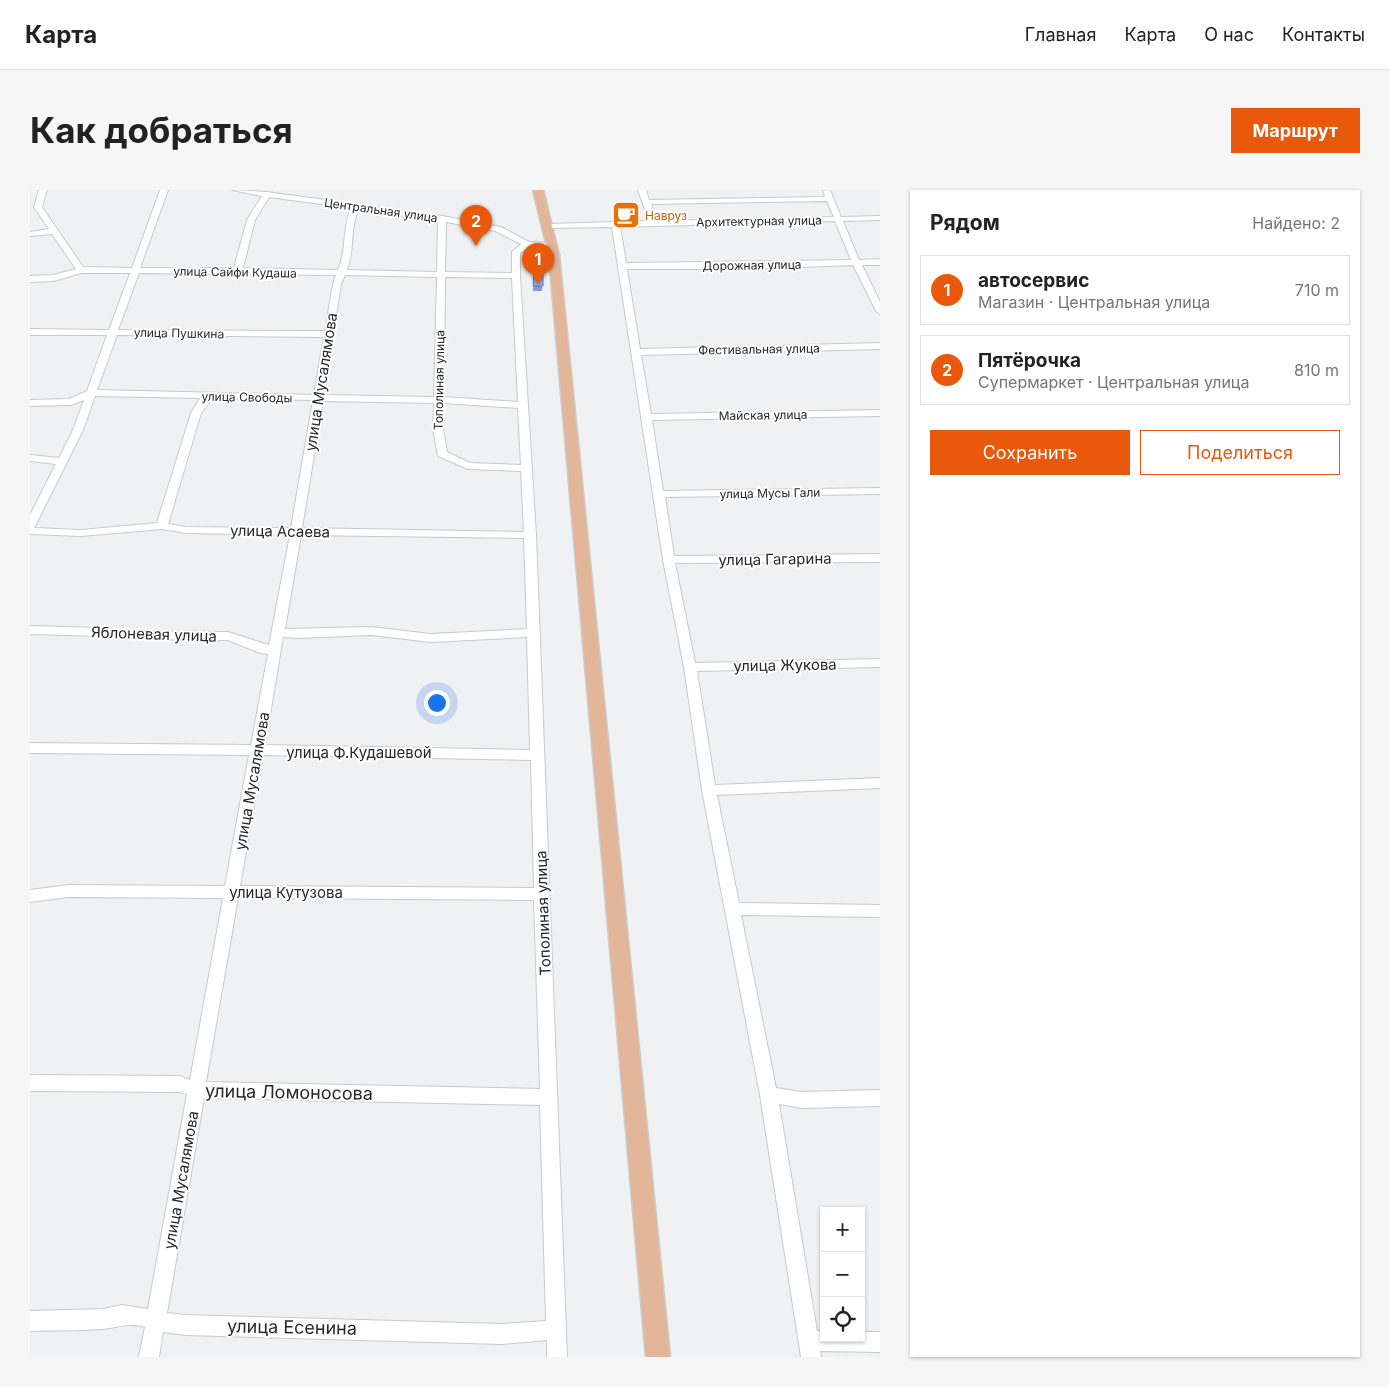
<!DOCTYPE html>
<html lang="ru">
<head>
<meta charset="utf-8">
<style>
  :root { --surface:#fff; --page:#f6f6f6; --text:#222; --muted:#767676; --line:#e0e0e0; --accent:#ea580c }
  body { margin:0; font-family:Inter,sans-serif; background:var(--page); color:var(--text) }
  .controls { position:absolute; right:15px; bottom:15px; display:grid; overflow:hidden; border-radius:0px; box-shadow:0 1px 4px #0004 }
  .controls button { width:45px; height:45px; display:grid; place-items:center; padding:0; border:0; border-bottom:1px solid var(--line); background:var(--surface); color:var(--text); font:25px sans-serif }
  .you { position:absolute; left:406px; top:512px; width:18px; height:18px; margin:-12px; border:4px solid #fff; border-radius:50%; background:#1a73e8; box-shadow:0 0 0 8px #1a73e833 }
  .badge { display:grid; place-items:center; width:32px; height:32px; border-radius:50%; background:var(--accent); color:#fff; font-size:16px; font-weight:700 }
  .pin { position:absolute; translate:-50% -41px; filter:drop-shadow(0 1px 2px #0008) }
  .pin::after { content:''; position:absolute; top:26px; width:18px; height:15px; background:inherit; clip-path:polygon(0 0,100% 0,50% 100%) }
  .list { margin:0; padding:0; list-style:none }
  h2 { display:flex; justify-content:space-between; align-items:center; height:65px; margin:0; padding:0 20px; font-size:21px }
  h2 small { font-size:16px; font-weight:400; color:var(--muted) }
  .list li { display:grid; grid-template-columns:32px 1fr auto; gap:15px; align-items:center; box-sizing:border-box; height:70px; margin:0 10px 10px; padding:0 10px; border:1px solid var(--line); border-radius:0px }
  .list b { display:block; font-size:19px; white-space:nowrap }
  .list p { margin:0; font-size:16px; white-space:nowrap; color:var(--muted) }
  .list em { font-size:16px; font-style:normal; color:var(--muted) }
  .actions { display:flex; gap:10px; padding:15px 20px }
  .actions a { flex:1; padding:11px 0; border:1px solid var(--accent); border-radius:0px; text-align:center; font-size:18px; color:var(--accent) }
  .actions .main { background:var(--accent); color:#fff }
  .icon { flex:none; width:28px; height:28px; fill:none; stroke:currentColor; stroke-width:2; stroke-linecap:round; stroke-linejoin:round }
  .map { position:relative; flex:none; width:850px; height:1167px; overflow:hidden; border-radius:0px }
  header { display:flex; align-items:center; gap:30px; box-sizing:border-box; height:70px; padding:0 25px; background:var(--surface); border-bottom:1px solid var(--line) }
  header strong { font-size:24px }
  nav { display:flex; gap:28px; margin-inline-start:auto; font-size:18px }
  .intro { display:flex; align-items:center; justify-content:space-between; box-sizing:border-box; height:120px; padding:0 30px }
  h1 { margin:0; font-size:35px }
  .button { padding:12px 22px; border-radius:0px; background:var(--accent); color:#fff; font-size:18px; font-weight:700 }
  main { display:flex; gap:30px; padding:0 30px }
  aside { flex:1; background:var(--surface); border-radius:0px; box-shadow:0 1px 4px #0004 }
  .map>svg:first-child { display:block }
</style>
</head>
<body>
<header>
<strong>Карта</strong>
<nav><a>Главная</a><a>Карта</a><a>О нас</a><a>Контакты</a></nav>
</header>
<div class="intro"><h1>Как добраться</h1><a class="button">Маршрут</a></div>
<main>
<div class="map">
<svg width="850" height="1167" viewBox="0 0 850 1167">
  <rect width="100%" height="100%" fill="#f0f1f3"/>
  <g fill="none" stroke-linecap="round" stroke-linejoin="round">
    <g stroke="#c8c9cb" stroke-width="2">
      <path id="minor" d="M 9,0 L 17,0 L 12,17 L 53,77 L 102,78 L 130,0 L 138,0 L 110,78 L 204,78 L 217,30 L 232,6 L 202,0 L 237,2 L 412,26 L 471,37 L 499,52 L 522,53 L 526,55 C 516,62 505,52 490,63 L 490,86 L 506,345 L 537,1167 L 517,1167 L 517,1150 L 472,1154 L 155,1145 L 133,1142 L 129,1167 L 109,1167 L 115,1137 C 100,1132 86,1138 72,1139 C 48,1141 24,1140 0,1141 L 0,1121 L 73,1119 L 92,1115 L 118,1119 L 157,904 L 150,902 L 0,901 L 0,885 L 150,886 L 160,890 L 193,708 L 38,707 L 0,712 L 0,700 L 38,695 L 195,696 L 219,565 L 0,563 L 0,553 L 221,555 L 238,464 L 230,463 L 198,450 L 93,449 L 72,446 L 0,444 L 0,436 L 72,438 L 93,441 L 198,442 L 239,455 L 260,345 L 156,343 L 132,339 L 51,346 L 0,344 L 0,325 L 26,274 L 0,271 L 0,265 L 29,268 L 43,240 L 54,210 L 41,215 L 0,216 L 0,210 L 39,209 L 57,201 L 77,145 L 0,145 L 0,139 L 79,140 L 100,83 L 51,83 L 24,91 L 0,92 L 0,86 L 23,85 L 46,79 L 22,44 L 0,46 L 0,42 L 19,39 L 4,17 ZM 239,7 L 321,18 C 312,38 317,60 308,80 L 213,78 L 225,30 ZM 329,19 L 408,31 L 407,82 L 317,80 C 325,61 319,39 329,19 ZM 416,32 L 465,41 L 491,54 L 482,62 L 482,83 L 415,82 ZM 109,83 L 306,85 L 303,94 L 295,141 L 88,140 ZM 315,85 L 407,87 L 404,207 L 294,205 L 311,94 ZM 415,87 L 482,88 L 488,212 L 414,207 ZM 87,145 L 294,147 L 284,205 L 67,200 ZM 65,206 L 170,208 L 161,223 L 127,333 L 51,340 L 4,338 L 53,240 ZM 180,208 L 283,210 L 261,338 L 156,337 L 138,334 L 171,223 L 179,213 ZM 293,211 L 404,213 L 403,239 L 408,266 L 438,279 L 491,281 L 494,342 L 272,338 ZM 413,213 L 488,218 L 491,275 L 440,273 L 417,262 L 413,239 ZM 271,345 L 494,348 L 497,439 L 401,444 L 341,437 L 255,439 ZM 341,445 L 401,452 L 497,447 L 500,560 L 235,555 L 253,447 L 268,448 ZM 233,565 L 501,570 L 504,698 L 210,696 ZM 208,708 L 504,710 L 510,899 L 176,892 ZM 174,908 L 510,915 L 516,1131 L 472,1134 L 155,1125 L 137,1123 Z
        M 608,0 L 616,0 L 619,10 L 795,7 L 793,1 L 800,0 L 811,27 L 850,26 L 850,30 L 813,31 L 829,70 L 850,69 L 850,75 L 832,75 L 850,112 L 850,124 L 846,121 L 823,75 L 719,79 L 597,79 L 610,159 L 850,153 L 850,159 L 611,165 L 621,224 L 850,220 L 850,226 L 622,230 L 633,301 L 850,298 L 850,304 L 635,307 L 644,366 L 850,364 L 850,372 L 645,373 L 665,473 L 850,469 L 850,477 L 667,481 L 685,595 L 850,588 L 850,598 L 687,605 L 709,713 L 850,715 L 850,727 L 711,725 L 746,898 L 771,902 L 850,900 L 850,916 L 771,918 L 749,914 L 787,1141 L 794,1141 L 794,1148 L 831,1148 L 831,1142 L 850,1142 L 850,1162 L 790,1161 L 791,1167 L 771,1167 L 730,905 L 672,600 L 654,477 L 633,370 L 582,37 L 518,38 L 514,36 L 518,34 L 619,31 ZM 797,11 L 804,27 L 627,31 L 621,14 ZM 805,31 L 821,70 L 596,73 L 590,37 Z"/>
    </g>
    <g stroke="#cbcbcb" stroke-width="3">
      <path id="major" d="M 503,0 L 513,0 L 529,65 L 640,1167 L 616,1167 L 519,65 Z"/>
    </g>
    <use href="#minor" fill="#fff" fill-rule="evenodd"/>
    <use href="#major" fill="#e3b69a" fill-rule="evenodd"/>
  </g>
  <path fill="#8398d2" d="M 504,82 L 513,82 L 512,101 L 503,101 Z"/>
  <path fill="#98b1f4" stroke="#6a7cab" d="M 504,82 L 513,82 L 513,96 L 503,96 Z"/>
  <defs>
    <g id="cafe-square" transform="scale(1.4375)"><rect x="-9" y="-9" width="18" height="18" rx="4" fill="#e8710a" stroke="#fff"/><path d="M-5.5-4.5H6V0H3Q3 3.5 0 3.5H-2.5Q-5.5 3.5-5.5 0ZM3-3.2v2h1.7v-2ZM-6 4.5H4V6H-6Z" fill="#fff"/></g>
  </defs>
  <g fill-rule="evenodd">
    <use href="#cafe-square" x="596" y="25"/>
  </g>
  <g text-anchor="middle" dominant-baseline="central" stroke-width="4" stroke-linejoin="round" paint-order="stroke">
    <g font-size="12" fill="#272728" stroke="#fff">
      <text transform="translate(351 20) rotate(8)">Центральная улица</text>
      <text transform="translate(729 31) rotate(-1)">Архитектурная улица</text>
      <text transform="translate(722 75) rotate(-1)">Дорожная улица</text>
      <text transform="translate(205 82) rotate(1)">улица Сайфи Кудаша</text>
      <text transform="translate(149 143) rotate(1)">улица Пушкина</text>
      <text transform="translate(729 159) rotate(-1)">Фестивальная улица</text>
      <text transform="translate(409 190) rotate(-89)">Тополиная улица</text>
      <text transform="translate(217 207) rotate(1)">улица Свободы</text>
      <text transform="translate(733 225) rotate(-1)">Майская улица</text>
      <text transform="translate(740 303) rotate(-1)">улица Мусы Гали</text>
    </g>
    <g font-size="12" fill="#c56008" stroke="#fff" text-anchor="start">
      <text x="615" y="25">Навруз</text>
    </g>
    <g font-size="15" fill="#272728" stroke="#fff">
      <text transform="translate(291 192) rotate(-81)">улица Мусалямова</text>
      <text transform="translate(250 341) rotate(1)">улица Асаева</text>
      <text transform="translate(745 369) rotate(-1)">улица Гагарина</text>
      <text transform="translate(124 444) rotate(2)">Яблоневая улица</text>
      <text transform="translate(755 475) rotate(-1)">улица Жукова</text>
      <text x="329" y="562">улица Ф.Кудашевой</text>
      <text transform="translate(222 591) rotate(-80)">улица Мусалямова</text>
      <text x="256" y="702">улица Кутузова</text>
      <text transform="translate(513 723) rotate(-92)">Тополиная улица</text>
      <text transform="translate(151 990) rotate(-80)">улица Мусалямова</text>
    </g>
    <g font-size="18" fill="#272728" stroke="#fff">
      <text transform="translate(259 902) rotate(1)">улица Ломоносова</text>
      <text transform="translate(262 1137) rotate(1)">улица Есенина</text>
    </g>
  </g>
</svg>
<div class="controls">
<button>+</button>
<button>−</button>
<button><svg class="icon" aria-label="locate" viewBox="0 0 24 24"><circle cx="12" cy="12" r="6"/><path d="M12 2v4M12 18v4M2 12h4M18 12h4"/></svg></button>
</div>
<div class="you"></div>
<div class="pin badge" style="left:508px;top:94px">1</div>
<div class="pin badge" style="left:446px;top:56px">2</div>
</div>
<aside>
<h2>Рядом<small>Найдено: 2</small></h2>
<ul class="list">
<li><span class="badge">1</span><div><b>автосервис</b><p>Магазин · Центральная улица</p></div><em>710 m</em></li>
<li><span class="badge">2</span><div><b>Пятёрочка</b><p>Супермаркет · Центральная улица</p></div><em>810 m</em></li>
</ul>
<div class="actions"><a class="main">Сохранить</a><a>Поделиться</a></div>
</aside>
</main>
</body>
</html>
